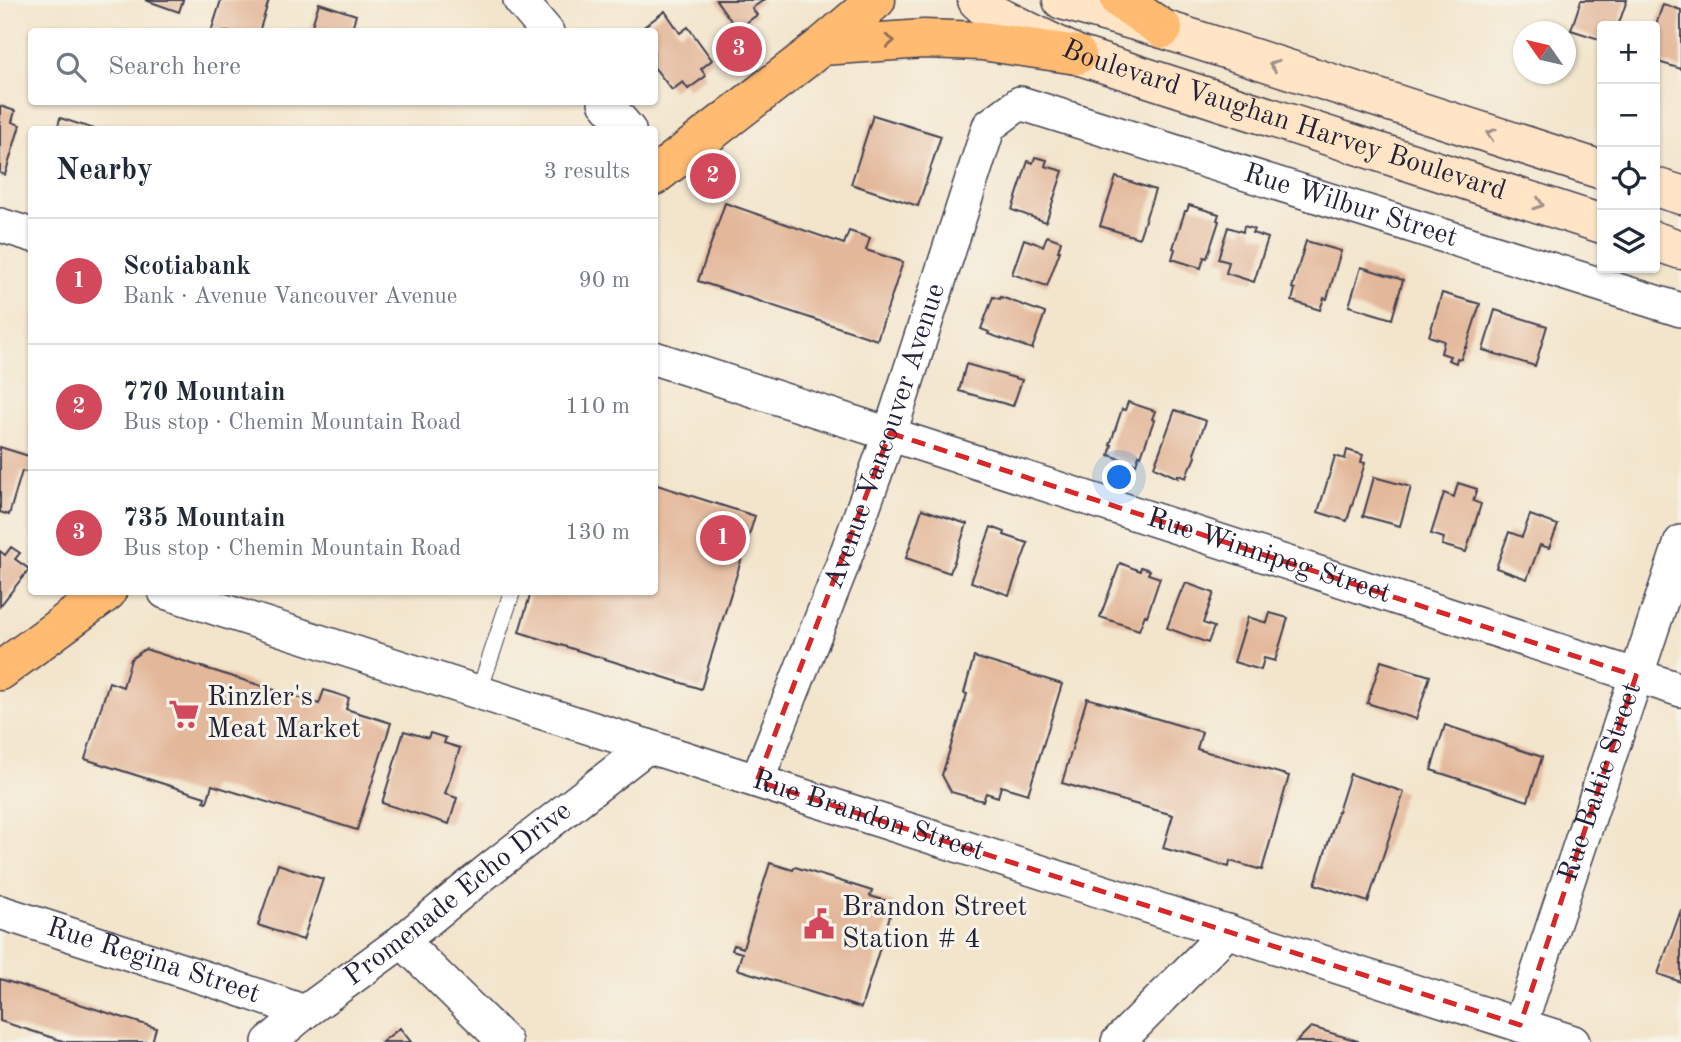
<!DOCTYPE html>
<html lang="en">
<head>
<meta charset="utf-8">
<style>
  :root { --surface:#fff; --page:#f2f2f3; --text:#1f2937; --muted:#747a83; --line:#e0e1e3; --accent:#d1495b }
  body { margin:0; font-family:"Old Standard TT",serif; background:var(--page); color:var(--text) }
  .controls { position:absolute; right:21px; top:21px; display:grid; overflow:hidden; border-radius:7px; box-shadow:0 2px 5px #0004 }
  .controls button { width:63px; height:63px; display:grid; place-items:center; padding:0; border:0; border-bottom:2px solid var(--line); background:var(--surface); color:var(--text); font:35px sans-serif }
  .compass { position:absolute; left:1513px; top:21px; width:63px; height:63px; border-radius:50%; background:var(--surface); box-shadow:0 2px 5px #0004; rotate:304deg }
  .you { position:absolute; left:1120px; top:478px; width:24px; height:24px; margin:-18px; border:5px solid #fff; border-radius:50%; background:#1a73e8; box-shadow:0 0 0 10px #1a73e833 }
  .badge { display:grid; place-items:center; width:46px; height:46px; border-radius:50%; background:var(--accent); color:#fff; font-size:23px; font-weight:700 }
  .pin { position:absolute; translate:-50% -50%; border:4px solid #fff; box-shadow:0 2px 7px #0006 }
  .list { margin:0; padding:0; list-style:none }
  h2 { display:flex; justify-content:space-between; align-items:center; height:91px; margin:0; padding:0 28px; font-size:30px }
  h2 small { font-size:23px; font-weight:400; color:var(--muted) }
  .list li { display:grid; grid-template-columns:46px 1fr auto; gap:21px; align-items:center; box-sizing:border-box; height:126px; padding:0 28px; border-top:2px solid var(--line) }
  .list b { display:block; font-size:26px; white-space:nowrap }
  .list p { margin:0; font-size:23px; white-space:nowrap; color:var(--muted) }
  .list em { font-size:23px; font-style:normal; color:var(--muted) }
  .icon { flex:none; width:38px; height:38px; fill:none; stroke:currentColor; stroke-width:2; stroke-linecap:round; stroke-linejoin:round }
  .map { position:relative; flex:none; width:1681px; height:1042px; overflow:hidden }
  .search { position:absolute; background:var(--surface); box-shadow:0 2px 5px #0004; left:28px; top:28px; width:630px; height:77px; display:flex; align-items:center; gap:18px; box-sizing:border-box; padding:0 24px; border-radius:7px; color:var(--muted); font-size:26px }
  .panel { position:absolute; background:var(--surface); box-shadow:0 2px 5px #0004; left:28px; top:126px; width:630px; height:469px; border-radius:7px }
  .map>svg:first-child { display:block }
</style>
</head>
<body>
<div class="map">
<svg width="1681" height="1042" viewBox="0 0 1681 1042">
  <rect width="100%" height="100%" fill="#f7f3e8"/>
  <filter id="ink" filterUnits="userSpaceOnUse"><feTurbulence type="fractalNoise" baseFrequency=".0143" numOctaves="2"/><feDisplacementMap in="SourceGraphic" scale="14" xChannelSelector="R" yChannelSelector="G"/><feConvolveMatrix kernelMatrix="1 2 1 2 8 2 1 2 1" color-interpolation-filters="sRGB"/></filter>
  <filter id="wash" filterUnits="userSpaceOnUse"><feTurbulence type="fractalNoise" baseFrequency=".00686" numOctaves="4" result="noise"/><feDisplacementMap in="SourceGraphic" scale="28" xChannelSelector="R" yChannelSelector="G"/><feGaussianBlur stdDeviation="1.57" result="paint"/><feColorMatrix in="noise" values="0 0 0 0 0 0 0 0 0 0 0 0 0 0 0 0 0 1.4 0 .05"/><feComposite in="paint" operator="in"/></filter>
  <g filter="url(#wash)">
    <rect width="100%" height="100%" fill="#f3e5cc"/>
    <g id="blocks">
      <path fill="#e3b79a" d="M 145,0 L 183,0 L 179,12 Z
        M 221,0 L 269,0 L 259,32 L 211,32 Z
        M 716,0 L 764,0 L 752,8 L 757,15 L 737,29 Z
        M 1581,0 L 1627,0 L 1618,26 L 1602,26 L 1602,40 L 1571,30 Z
        M 319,3 L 356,15 L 351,32 L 310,32 Z
        M 1663,4 L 1681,10 L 1681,69 L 1655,61 L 1655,28 Z
        M 665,11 L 680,33 L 688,27 L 712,60 L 701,69 L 706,76 L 688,89 L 683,82 L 672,90 L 654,67 L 654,32 L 637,32 Z
        M 0,106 L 15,111 L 12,122 L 20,125 L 5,175 L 0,173 Z
        M 873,115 L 941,136 L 918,206 L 851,184 Z
        M 60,118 L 94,129 L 94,130 L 57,130 Z
        M 1035,157 L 1047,160 L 1045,166 L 1063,171 L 1046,222 L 1012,210 L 1028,161 L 1033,163 Z
        M 1116,177 L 1155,190 L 1139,238 L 1100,226 Z
        M 725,203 L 844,244 L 849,231 L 870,238 L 866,250 L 903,262 L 877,340 L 698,281 Z
        M 1189,205 L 1219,214 L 1217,220 L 1219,221 L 1207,258 L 1204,257 L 1201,268 L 1172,259 L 1175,249 L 1173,248 L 1185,211 L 1187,211 Z
        M 1244,226 L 1254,229 L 1252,233 L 1268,238 L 1254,282 L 1226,273 L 1229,262 L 1218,259 L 1228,227 L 1243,232 Z
        M 1047,236 L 1061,241 L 1058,251 L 1060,251 L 1047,286 L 1012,274 L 1024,239 L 1043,246 Z
        M 1306,241 L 1341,251 L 1327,299 L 1324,298 L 1320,310 L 1292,301 L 1295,289 L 1292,288 Z
        M 1361,267 L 1403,280 L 1392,319 L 1349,306 Z
        M 1442,293 L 1480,304 L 1466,348 L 1465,347 L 1461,359 L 1457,358 L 1456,363 L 1448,360 L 1450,356 L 1441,353 L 1444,341 L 1429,336 Z
        M 993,297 L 1000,299 L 1001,297 L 1045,313 L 1032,349 L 988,334 L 989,332 L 981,329 Z
        M 1495,310 L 1547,326 L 1535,366 L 1483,350 Z
        M 966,364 L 1022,380 L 1013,406 L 959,391 Z
        M 1128,402 L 1155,411 L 1152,419 L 1154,420 L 1141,456 L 1139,455 L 1136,464 L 1109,455 L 1112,445 L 1110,445 L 1122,409 L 1125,410 Z
        M 1175,410 L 1206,421 L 1194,453 L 1196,457 L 1193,464 L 1190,466 L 1186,478 L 1178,475 L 1178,478 L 1154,467 Z
        M 0,447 L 32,457 L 32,471 L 29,473 L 22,471 L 9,515 L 0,512 Z
        M 1347,450 L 1363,455 L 1361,462 L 1365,463 L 1347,521 L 1318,512 L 1335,456 L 1345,459 Z
        M 1374,477 L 1411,487 L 1400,526 L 1363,516 Z
        M 1458,483 L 1477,489 L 1473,501 L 1481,504 L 1466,552 L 1442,545 L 1444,538 L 1431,534 L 1444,493 L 1454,497 Z
        M 654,484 L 755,516 L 701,689 L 519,632 L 531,592 L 654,592 Z
        M 922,509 L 967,524 L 950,573 L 906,558 Z
        M 1530,515 L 1558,525 L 1549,548 L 1540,545 L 1527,579 L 1496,568 L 1509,532 L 1522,537 Z
        M 991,527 L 1005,532 L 1004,535 L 1028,543 L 1009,595 L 971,582 Z
        M 11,547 L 20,553 L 15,559 L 29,569 L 0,606 L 0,551 L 5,555 Z
        M 1120,563 L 1140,571 L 1141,567 L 1150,570 L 1148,574 L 1160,578 L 1147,616 L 1145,615 L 1139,630 L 1100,617 Z
        M 1186,583 L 1214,593 L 1203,623 L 1214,627 L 1208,643 L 1167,628 L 1181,591 L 1182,592 Z
        M 1270,613 L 1288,618 L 1275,661 L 1264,658 L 1261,670 L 1234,662 L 1248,617 L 1267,623 Z
        M 145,649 L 319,704 L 324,690 L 349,698 L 346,709 L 391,723 L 357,830 L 212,785 L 207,802 L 204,801 L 205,797 L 85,759 L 109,682 L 123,687 L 131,659 Z
        M 974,657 L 1062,684 L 1028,794 L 1001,786 L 998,797 L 986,793 L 983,801 L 951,792 L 942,775 L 967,694 L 964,693 Z
        M 1381,661 L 1430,676 L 1416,719 L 1367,703 Z
        M 1087,698 L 1202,732 L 1197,749 L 1289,776 L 1262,870 L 1230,861 L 1229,867 L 1163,848 L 1173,815 L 1062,783 Z
        M 1445,725 L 1542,757 L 1528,801 L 1431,770 Z
        M 404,731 L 428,738 L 430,733 L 446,738 L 444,743 L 460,748 L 445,794 L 457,798 L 449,824 L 382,803 Z
        M 1350,774 L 1404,792 L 1368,902 L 1315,884 Z
        M 770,863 L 793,870 L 795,867 L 872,891 L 870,896 L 894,903 L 861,1008 L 737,969 L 742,953 L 732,950 L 734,945 L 743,948 Z
        M 278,864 L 323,879 L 303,940 L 258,925 Z
        M 1681,910 L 1681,982 L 1658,974 Z
        M 0,979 L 156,1028 L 152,1042 L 66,1042 L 0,1021 Z
        M 1311,1027 L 1358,1041 L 1358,1042 L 1296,1042 Z
        M 400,1028 L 411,1042 L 382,1042 Z"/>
    </g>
  </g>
  <g filter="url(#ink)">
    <use href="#blocks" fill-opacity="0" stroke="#413f51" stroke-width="2"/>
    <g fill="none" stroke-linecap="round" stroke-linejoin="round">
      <g stroke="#413f51" stroke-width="18">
        <path id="lane" d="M 479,692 L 512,592"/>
      </g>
      <g stroke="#413f51" stroke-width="36">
        <g id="street">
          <path d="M 520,0 L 547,32"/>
          <path d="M 605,102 L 629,130"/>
          <path d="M 0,225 L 32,235"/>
          <path id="s1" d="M 654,358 L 1681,690"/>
          <path id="s2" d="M 165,592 L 1573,1042"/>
          <path id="s3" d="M 757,781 L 842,566 L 890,433 L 989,126 L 1020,103 L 1681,310"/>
          <path id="s4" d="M 0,912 L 230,986 L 305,1012"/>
          <path d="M 402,941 L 505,1042"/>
          <path id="s5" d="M 1520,1025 L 1681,542"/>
          <path id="s6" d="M 269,1042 L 305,1012 L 402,941 L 490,869 L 648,746"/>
          <path d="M 1118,1042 L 1228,931"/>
        </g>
      </g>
      <g stroke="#413f51" stroke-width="41">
        <g id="secondary">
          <path id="s7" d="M 977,0 L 991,13 L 1077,55 L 1602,224"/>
          <path d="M 1062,0 L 1163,29 L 1602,170"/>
          <path d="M 1655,187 L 1681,195"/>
          <path d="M 1655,241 L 1681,250"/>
        </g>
      </g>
      <g stroke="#413f51" stroke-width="41">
        <path id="primary" d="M 1120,0 L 1163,29
          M 822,46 L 924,39 L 982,41 L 1077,55
          M 654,176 L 822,46 L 876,0
          M 0,671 L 107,592"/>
      </g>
      <use href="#lane" stroke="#fff" stroke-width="16"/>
      <use href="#street" stroke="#fff" stroke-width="33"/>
      <use href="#secondary" stroke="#ffe4c6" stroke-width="38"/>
      <use href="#primary" stroke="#ffbb71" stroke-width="38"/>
    </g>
    <defs><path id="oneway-chevron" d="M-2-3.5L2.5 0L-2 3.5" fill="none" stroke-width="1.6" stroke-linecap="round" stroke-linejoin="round" transform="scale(1.75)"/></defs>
    <use stroke="#906e56" href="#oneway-chevron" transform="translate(890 41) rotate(-4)"/>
    <g stroke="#9c8d87">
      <use href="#oneway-chevron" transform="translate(1274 65) rotate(-162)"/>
      <use href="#oneway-chevron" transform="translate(1491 134) rotate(-162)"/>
      <use href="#oneway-chevron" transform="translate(1539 204) rotate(18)"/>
    </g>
  </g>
  <path fill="none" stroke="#d62828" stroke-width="5" stroke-dasharray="14 9" stroke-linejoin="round" d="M 890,433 L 1636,676 L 1520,1025 L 757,781 Z"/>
  <defs>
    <g id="supermarket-bare" transform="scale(2.415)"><path d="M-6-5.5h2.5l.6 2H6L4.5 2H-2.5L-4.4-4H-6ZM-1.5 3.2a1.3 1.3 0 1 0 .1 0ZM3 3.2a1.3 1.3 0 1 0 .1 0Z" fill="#d1495b" stroke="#f7f3e8" stroke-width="2.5" paint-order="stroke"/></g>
    <g id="civic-bare" transform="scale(2.415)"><path d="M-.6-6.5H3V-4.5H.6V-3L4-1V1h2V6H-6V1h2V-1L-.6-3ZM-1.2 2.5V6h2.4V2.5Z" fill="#d1495b" stroke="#f7f3e8" stroke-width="2.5" paint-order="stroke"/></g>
  </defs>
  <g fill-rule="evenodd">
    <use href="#supermarket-bare" x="184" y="714"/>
    <use href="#civic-bare" x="819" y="924"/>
  </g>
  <g text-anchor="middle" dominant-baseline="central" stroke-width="6" stroke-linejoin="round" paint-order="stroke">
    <g font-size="28" fill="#22223b" stroke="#f7f3e8">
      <text stroke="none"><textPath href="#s7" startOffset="332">Boulevard Vaughan Harvey Boulevard</textPath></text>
      <text stroke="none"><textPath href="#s3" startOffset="1080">Rue Wilbur Street</textPath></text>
      <text stroke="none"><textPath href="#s3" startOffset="368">Avenue Vancouver Avenue</textPath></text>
      <text stroke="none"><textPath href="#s1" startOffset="646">Rue Winnipeg Street</textPath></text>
      <text stroke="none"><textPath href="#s5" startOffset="256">Rue Baltic Street</textPath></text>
      <text stroke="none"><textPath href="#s2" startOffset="738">Rue Brandon Street</textPath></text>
      <text stroke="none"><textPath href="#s6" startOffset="240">Promenade Echo Drive</textPath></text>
      <text stroke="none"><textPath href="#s4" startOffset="161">Rue Regina Street</textPath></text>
    </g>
    <g font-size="28" fill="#22223b" stroke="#f7f3e8" text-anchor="start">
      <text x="207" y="698">Rinzler's<tspan x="207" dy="32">Meat Market</tspan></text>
      <text x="842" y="908">Brandon Street<tspan x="842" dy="32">Station # 4</tspan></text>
    </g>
  </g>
</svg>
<div class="controls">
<button>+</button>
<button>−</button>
<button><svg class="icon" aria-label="locate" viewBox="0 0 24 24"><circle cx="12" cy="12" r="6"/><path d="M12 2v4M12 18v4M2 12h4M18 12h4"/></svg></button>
<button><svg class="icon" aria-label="layers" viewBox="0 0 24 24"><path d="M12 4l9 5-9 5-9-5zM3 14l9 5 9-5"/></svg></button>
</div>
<svg class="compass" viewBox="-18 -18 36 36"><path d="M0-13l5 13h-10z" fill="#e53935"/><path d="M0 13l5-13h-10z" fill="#747a83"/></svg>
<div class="you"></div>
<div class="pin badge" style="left:723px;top:538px">1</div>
<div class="pin badge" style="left:713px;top:176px">2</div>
<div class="pin badge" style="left:739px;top:49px">3</div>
<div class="search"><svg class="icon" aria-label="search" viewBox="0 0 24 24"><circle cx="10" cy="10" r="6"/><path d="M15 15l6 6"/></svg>Search here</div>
<section class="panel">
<h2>Nearby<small>3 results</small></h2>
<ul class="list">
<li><span class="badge">1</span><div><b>Scotiabank</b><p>Bank · Avenue Vancouver Avenue</p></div><em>90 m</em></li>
<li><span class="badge">2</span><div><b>770 Mountain</b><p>Bus stop · Chemin Mountain Road</p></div><em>110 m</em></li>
<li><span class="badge">3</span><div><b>735 Mountain</b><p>Bus stop · Chemin Mountain Road</p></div><em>130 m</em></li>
</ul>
</section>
</div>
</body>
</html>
